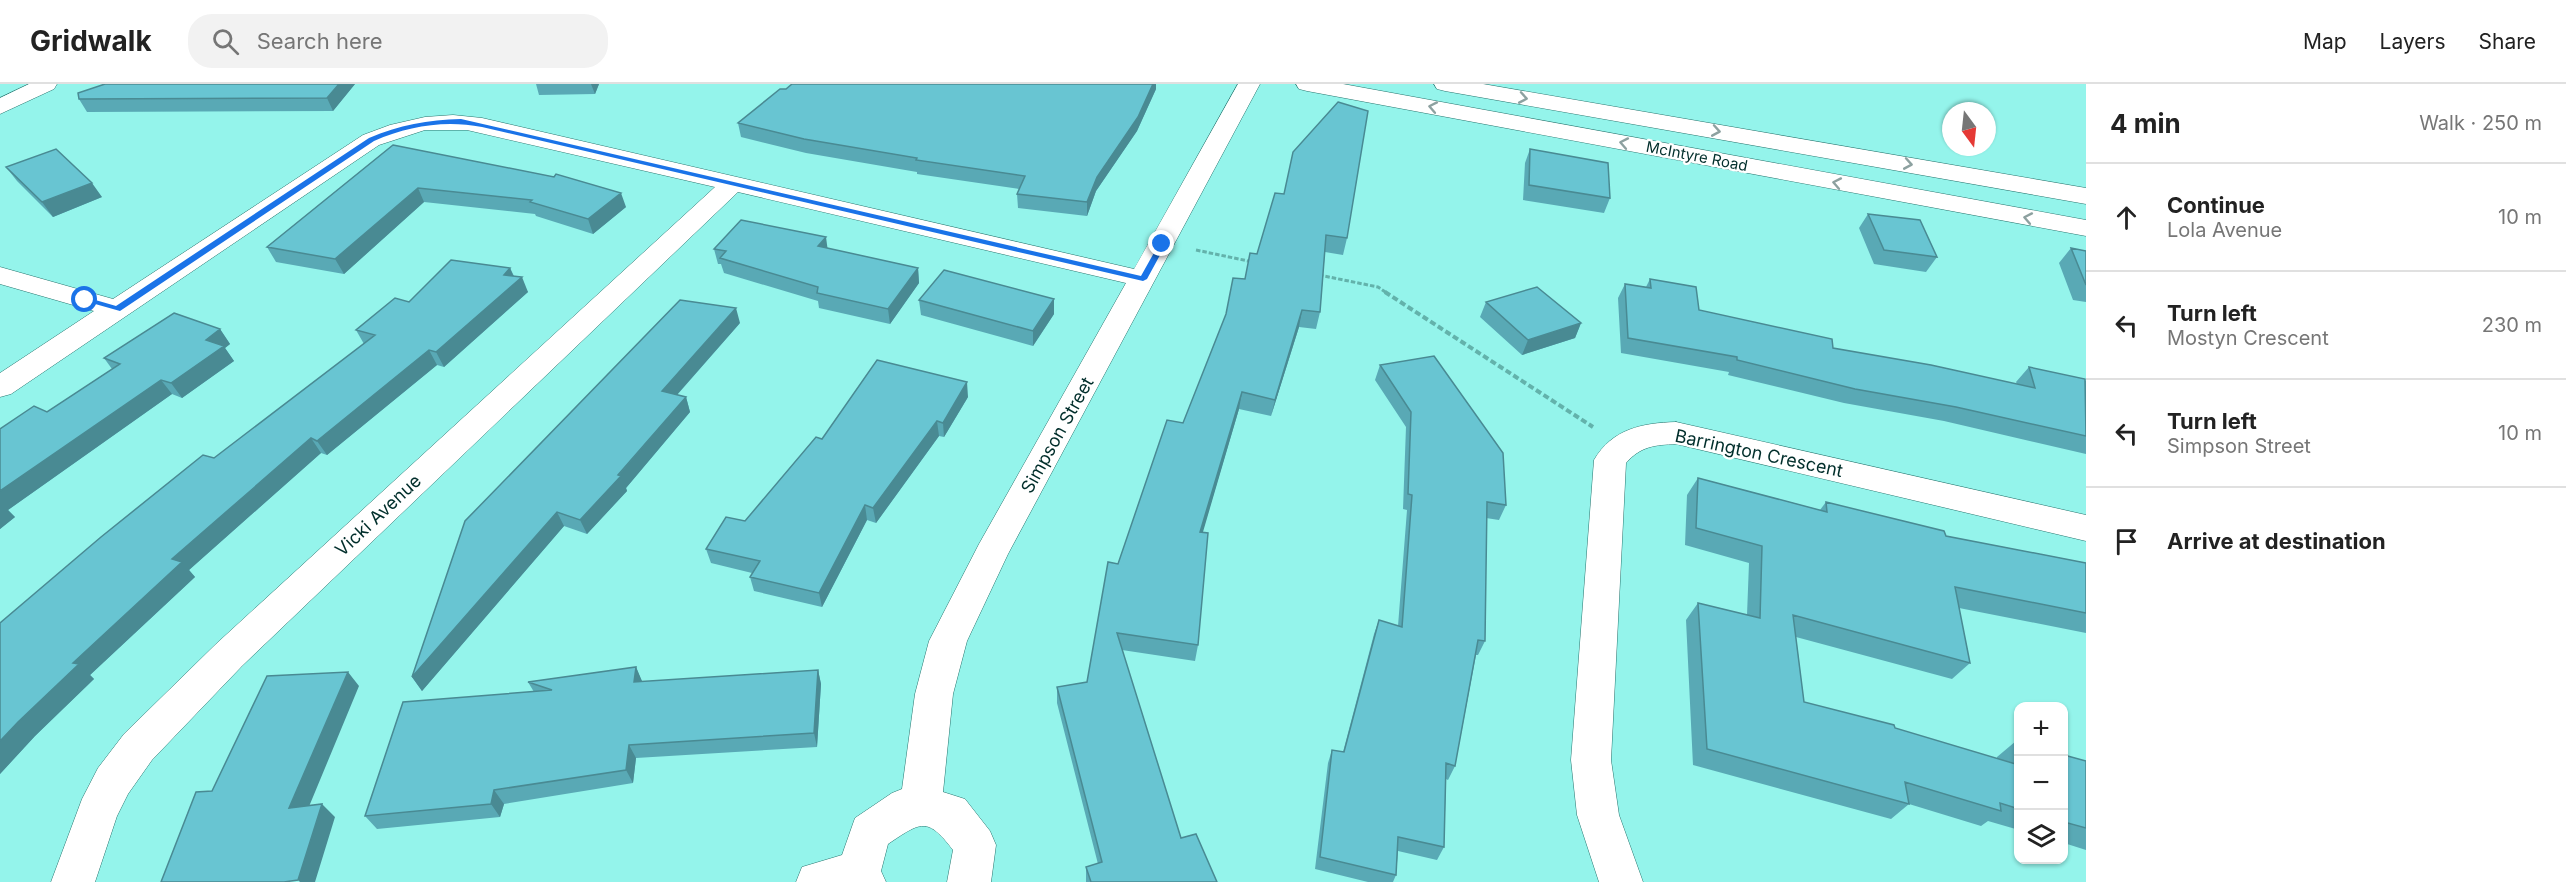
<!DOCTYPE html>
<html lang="en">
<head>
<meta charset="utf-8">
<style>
  :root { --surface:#fff; --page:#f2f2f2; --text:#222; --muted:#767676; --line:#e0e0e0 }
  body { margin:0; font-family:Inter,sans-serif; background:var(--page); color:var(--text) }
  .controls { position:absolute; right:18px; bottom:18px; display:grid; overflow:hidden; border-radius:12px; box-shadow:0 2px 4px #0004 }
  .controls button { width:54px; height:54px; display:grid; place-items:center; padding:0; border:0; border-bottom:2px solid var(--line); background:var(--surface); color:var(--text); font:30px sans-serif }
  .compass { position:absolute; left:1942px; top:18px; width:54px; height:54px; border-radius:50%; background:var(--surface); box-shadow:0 2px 4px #0004; rotate:165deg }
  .stop { position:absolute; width:18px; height:18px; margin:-14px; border:4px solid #1a73e8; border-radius:50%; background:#fff }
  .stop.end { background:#1a73e8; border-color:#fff; box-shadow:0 2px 6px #0008 }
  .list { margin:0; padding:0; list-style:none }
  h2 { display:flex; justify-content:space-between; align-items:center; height:78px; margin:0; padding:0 24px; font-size:26px }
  h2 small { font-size:20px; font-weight:400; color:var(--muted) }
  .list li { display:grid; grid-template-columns:39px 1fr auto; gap:18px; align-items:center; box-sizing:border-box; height:108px; padding:0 24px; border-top:2px solid var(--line) }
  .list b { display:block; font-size:22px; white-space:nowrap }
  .list p { margin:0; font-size:20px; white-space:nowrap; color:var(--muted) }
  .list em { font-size:20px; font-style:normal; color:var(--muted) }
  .icon { flex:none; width:33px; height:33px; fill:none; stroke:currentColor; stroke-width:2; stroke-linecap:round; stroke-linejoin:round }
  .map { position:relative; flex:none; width:2086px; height:798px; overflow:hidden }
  header { display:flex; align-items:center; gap:36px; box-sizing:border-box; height:84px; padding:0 30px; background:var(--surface); border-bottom:2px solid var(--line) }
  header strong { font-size:28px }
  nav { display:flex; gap:33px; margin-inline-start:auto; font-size:21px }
  .search { width:420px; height:54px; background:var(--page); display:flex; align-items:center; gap:15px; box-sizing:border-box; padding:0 21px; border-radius:24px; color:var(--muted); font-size:22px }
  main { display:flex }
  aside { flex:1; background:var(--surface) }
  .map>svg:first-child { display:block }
</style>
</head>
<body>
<header>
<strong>Gridwalk</strong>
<div class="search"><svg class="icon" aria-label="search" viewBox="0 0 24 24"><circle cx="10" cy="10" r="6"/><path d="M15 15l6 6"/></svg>Search here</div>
<nav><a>Map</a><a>Layers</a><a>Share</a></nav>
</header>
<main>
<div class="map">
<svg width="2086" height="798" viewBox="0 0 2086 798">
  <rect width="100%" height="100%" fill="#94f4eb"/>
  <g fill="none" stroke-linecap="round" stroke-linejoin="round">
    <g stroke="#28746e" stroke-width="1">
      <path id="street" d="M 1238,0 L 1260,0 L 1008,470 L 967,557 L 953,610 L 943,708 L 965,715 L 990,747 L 996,761 L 991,798 L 947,798 L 953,766 C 927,732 921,738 888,760 L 881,787 L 886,798 L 796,798 L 802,783 L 842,771 L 855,734 L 892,709 L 902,705 L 915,610 L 929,557 L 979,460 L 1126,199 L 738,108 L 242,582 L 152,676 L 128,710 L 117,732 L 95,798 L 51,798 L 82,715 L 98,684 L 124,650 L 216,560 L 715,103 L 467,46 L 425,46 L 379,61 L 11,310 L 0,313 L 0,289 L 94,227 L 0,200 L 0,183 L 113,215 L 363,51 L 390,41 L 425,33 L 453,31 L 482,34 L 1134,185 Z
        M 1676,338 L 2086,431 L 2086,457 L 1676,360 C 1655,361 1641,362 1626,379 L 1611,676 L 1619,731 L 1643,798 L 1599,798 L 1577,731 L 1571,676 L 1594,376 C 1612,345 1642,339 1676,338 Z"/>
    </g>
    <g stroke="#28746e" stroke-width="1">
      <path id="secondary" d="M 29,0 L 57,0 L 54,5 L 0,30 L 0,14 Z"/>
    </g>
    <g stroke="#28746e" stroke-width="1">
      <path id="primary" d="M 1296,0 L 1343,0 L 2086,136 L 2086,152 L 1307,7 L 1299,5 Z
        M 1434,0 L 1483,0 L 2086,104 L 2086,120 L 1445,7 L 1437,5 Z"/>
    </g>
    <path stroke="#63b2ab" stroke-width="3" stroke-dasharray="4.5 2" stroke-linecap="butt" d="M 1196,166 L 1253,178
      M 1319,191 L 1378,203 L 1387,209"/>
    <path stroke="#63b2ab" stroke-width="4" stroke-dasharray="6 3" stroke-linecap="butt" d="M 1385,208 L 1593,343"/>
    <use href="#street" fill="#fff" fill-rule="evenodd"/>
    <use href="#secondary" fill="#fff" fill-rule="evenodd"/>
    <use href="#primary" fill="#fff" fill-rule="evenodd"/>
  </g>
  <path fill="#59a9b5" d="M 105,0 L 355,0 L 333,27 L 87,28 L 79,15 Z
    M 536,0 L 599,0 L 595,10 L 539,11 Z
    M 1156,5 L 1137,47 L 1096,107 L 1087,132 L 1018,124 L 1017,110 L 1019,105 L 917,90 L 917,88 L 806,69 L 741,53 L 738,39 Z
    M 393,61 L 626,123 L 593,150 L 536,132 L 535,130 L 424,118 L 344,190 L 276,178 L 267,163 Z
    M 1530,65 L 1610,114 L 1604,129 L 1523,116 L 1525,79 Z
    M 6,83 L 102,113 L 53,133 L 17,97 Z
    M 1275,109 L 1347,154 L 1343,171 L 1325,168 L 1320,228 L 1316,245 L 1299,243 L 1271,332 L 1239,325 L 1202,449 L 1198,561 L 1195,577 L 1122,566 L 1181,754 L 1217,798 L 1086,798 L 1086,783 L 1098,780 L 1057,619 L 1057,603 L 1087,598 L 1118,480 L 1183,339 L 1257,170 Z
    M 1868,130 L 1937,173 L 1926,188 L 1874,180 L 1859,144 Z
    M 827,164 L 918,184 L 919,199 L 890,240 L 819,224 L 818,217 L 724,189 L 721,180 L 718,180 L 714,165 Z
    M 2071,164 L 2086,167 L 2086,218 L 2073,216 L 2059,179 Z
    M 510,184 L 514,192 L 528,208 L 444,283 L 437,281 L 327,371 L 321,369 L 189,486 L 195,493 L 90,591 L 94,595 L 35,652 L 0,690 L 0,539 L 364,260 L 356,246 L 409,218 Z
    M 1650,195 L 1699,226 L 1833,264 L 2017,300 L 2016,298 L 2029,283 L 2086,297 L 2086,370 L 1944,337 L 1844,319 L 1728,291 L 1729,288 L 1621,269 L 1618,214 L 1625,200 L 1646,203 Z
    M 1054,215 L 1054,230 L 1033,262 L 921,231 L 919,216 Z
    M 1486,218 L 1581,239 L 1575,254 L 1522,271 L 1480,233 Z
    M 740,239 L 677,311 L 686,313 L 690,328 L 626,404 L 627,407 L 587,450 L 564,442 L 422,607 L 412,593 L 465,437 Z
    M 220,245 L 230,260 L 225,264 L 234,277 L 182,314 L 172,310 L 8,426 L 15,433 L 0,445 L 0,345 L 47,328 L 112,285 L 104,274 Z
    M 1380,281 L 1506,421 L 1499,436 L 1486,434 L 1485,557 L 1478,571 L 1476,571 L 1455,682 L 1448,696 L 1446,695 L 1444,763 L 1437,776 L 1398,767 L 1396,791 L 1393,798 L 1368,798 L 1315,785 L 1328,679 L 1332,666 L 1343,668 L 1374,550 L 1379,536 L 1398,542 L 1407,426 L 1403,425 L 1406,343 L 1375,296 Z
    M 968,313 L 944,353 L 939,352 L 876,439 L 867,436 L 822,523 L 754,507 L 750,493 L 752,489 L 711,479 L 706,465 L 745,437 L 822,355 Z
    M 1698,394 L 1820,426 L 1826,418 L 1946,452 L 2086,479 L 2086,549 L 1959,524 L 1970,579 L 1952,595 L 1796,553 L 1804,618 L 1997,675 L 1997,673 L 2016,657 L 2019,658 L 2019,746 L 1988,737 L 1981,742 L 1909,720 L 1891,735 L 1693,681 L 1686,536 L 1698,519 L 1747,531 L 1749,479 L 1685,461 L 1687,411 Z
    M 636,583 L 642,598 L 818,586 L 821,600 L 817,663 L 636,674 L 633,699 L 504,720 L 500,733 L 377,745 L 365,732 L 534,608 L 528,598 Z
    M 2064,671 L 2086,677 L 2086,766 L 2064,759 Z"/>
  <path fill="#498a93" d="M 339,0 L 355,0 L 333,27 L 327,14 Z
    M 591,0 L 599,0 L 595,10 Z
    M 1153,0 L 1156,0 L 1156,5 L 1137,47 L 1096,107 L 1087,132 L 1087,118 L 1097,93 Z
    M 92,99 L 102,113 L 53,133 L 42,118 Z
    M 418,104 L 424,118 L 344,190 L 335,175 Z
    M 621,109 L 626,123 L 593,150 L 588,135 Z
    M 826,153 L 828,168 L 818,162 Z
    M 510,184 L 516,198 L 522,193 L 528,208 L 444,283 L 436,268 Z
    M 918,184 L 919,199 L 890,240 L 888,225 Z
    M 1054,215 L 1054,230 L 1033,262 L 1033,247 Z
    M 736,224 L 740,239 L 667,322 L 662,307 Z
    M 1302,226 L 1299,243 L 1271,332 L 1275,316 Z
    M 1581,239 L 1575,254 L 1522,271 L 1528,256 Z
    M 220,245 L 230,260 L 225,264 L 234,277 L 182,314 L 171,299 L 206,256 Z
    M 429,266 L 437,281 L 327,371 L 317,357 Z
    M 161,296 L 172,310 L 8,426 L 15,433 L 0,445 L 0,407 Z
    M 967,298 L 968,313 L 944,353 L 943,339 Z
    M 1242,308 L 1239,325 L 1198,465 L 1200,448 Z
    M 686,313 L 690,328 L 626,404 L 627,407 L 587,450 L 580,436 Z
    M 937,337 L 939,352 L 876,439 L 873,424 Z
    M 311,354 L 321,369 L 189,486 L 195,493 L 90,591 L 94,595 L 35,652 L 0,690 L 0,657 L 73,579 L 172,475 Z
    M 865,421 L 867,436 L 822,523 L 819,509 Z
    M 557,428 L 564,442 L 422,607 L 412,593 Z
    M 636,583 L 642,597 L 641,612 L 634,598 Z
    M 818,586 L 821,600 L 817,663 L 814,649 Z
    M 348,588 L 359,602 L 303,737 L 289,724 Z
    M 629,661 L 636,674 L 633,699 L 626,686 Z
    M 494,706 L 504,720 L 500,733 L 491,720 Z
    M 322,720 L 335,733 L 315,798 L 300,798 L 298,796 Z"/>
  <path fill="#68c5d2" stroke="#498a93" stroke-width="1.5" d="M 105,0 L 339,0 L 327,14 L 79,15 L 78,9 Z
    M 792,0 L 1153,0 L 1138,33 L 1097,93 L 1087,118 L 1017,110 L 1025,92 L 916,76 L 917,74 L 804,55 L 738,39 L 780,5 L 786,5 Z
    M 1338,18 L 1368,27 L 1347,154 L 1326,151 L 1320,228 L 1302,226 L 1275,316 L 1242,308 L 1200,448 L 1208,449 L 1198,561 L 1117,549 L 1181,754 L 1196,750 L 1217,798 L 1091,798 L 1086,783 L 1102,778 L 1057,603 L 1087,598 L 1108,478 L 1118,480 L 1167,336 L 1183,339 L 1226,230 L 1233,194 L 1245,195 L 1250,169 L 1257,170 L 1275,109 L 1284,110 L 1293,68 Z
    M 393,61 L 554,93 L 556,90 L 621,109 L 588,135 L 530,118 L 532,116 L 418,104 L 335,175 L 267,163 Z
    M 56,65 L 92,99 L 42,118 L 6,83 Z
    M 1530,65 L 1608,79 L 1610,114 L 1529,101 Z
    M 1868,130 L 1920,136 L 1937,173 L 1884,166 Z
    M 741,136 L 826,153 L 818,162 L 918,184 L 888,225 L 817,209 L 818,203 L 720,174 L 726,167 L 714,165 Z
    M 2071,164 L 2086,167 L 2086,201 Z
    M 451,176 L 510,184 L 504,191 L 522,193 L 436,268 L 429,266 L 317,357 L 311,354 L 172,475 L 182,478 L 73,579 L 79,580 L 18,638 L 0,657 L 0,539 L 101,453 L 203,371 L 214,374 L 375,251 L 356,246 L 395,214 L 409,218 Z
    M 944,186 L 1054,215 L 1033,247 L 919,216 Z
    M 1650,195 L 1696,203 L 1699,226 L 1832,255 L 1833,264 L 1931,281 L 2035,304 L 2029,283 L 2085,295 L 2086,352 L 1956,323 L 1855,305 L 1737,276 L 1737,273 L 1628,254 L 1625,200 L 1651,204 Z
    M 1537,203 L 1581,239 L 1528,256 L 1486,218 Z
    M 680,216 L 736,224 L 662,307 L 686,313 L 618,391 L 621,392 L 580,436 L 557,428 L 412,593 L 465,437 Z
    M 174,229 L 220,245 L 206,256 L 224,262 L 171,299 L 161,296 L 0,407 L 0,345 L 34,322 L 47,328 L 120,280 L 104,274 Z
    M 1434,272 L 1503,369 L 1506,421 L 1487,418 L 1485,557 L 1478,556 L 1455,682 L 1446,679 L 1444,763 L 1398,753 L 1396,791 L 1320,773 L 1332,666 L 1344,668 L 1379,536 L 1402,543 L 1412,411 L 1408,410 L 1411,328 L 1380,281 Z
    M 877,276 L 967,298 L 943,339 L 937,337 L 873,424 L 865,421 L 819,509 L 750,493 L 760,477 L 706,465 L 726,433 L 745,437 L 816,353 L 822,355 Z
    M 1698,394 L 1827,428 L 1826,418 L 1944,447 L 1946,452 L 2086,479 L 2086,529 L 1955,503 L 1970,579 L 1793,531 L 1804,618 L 1894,641 L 1895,644 L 2019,681 L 2019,725 L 2000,719 L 2001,727 L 1905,698 L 1909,720 L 1707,665 L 1698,519 L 1760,534 L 1762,462 L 1696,444 Z
    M 636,583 L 634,598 L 818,586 L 814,649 L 629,661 L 626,686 L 494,706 L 491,720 L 365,732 L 403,618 L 552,606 L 528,598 Z
    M 348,588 L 289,724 L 322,720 L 298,796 L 284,798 L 161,798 L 196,708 L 212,707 L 267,592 Z
    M 2064,671 L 2086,677 L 2086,744 L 2064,738 Z"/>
  <defs><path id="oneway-chevron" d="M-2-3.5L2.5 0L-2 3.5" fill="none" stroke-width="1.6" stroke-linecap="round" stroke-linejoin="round" transform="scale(1.5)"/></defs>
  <g stroke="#8da1a0">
    <use href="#oneway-chevron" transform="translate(1523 14) rotate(10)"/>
    <use href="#oneway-chevron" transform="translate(1433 23) rotate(-169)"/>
    <use href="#oneway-chevron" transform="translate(1716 47) rotate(10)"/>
    <use href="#oneway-chevron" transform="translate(1624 59) rotate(-169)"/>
    <use href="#oneway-chevron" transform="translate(1908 80) rotate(10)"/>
    <use href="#oneway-chevron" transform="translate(1837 99) rotate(-169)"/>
    <use href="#oneway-chevron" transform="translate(2028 134) rotate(-169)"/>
  </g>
  <path fill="#1a73e8" d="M 461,35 L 1141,192 L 1160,158 L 1166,160 L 1147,195 L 1143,197 L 482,43 C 444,36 409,42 374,57 L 120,227 L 81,216 L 85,213 L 116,222 L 369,54 C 399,41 428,36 461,35 Z"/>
  <g text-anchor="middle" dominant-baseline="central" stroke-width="4.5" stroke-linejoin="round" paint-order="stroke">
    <g font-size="15" fill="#012e2b" stroke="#fff">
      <text transform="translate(1697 72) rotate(11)">McIntyre Road</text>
    </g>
    <g font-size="18" fill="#012e2b" stroke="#fff">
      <text transform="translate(1057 351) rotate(-61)">Simpson Street</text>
      <text transform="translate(1759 369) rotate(12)">Barrington Crescent</text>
      <text transform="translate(378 431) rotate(-43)">Vicki Avenue</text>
    </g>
  </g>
</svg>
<div class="controls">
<button>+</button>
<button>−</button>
<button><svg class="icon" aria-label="layers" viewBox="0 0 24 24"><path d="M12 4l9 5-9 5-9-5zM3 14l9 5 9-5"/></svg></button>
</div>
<svg class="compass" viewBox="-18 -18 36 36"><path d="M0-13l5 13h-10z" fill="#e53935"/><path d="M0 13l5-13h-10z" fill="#767676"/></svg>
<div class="stop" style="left:85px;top:216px"></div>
<div class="stop end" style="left:1162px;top:160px"></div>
</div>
<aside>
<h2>4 min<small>Walk · 250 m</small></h2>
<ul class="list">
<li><svg class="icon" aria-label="ahead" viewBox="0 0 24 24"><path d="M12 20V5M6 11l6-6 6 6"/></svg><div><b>Continue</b><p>Lola Avenue</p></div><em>10 m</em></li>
<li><svg class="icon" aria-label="left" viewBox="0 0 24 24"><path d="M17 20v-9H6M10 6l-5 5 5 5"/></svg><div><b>Turn left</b><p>Mostyn Crescent</p></div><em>230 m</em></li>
<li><svg class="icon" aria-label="left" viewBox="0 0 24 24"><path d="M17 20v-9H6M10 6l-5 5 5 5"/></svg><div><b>Turn left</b><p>Simpson Street</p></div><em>10 m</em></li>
<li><svg class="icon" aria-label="arrive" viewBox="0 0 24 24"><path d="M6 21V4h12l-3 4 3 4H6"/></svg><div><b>Arrive at destination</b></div></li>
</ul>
</aside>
</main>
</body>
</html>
